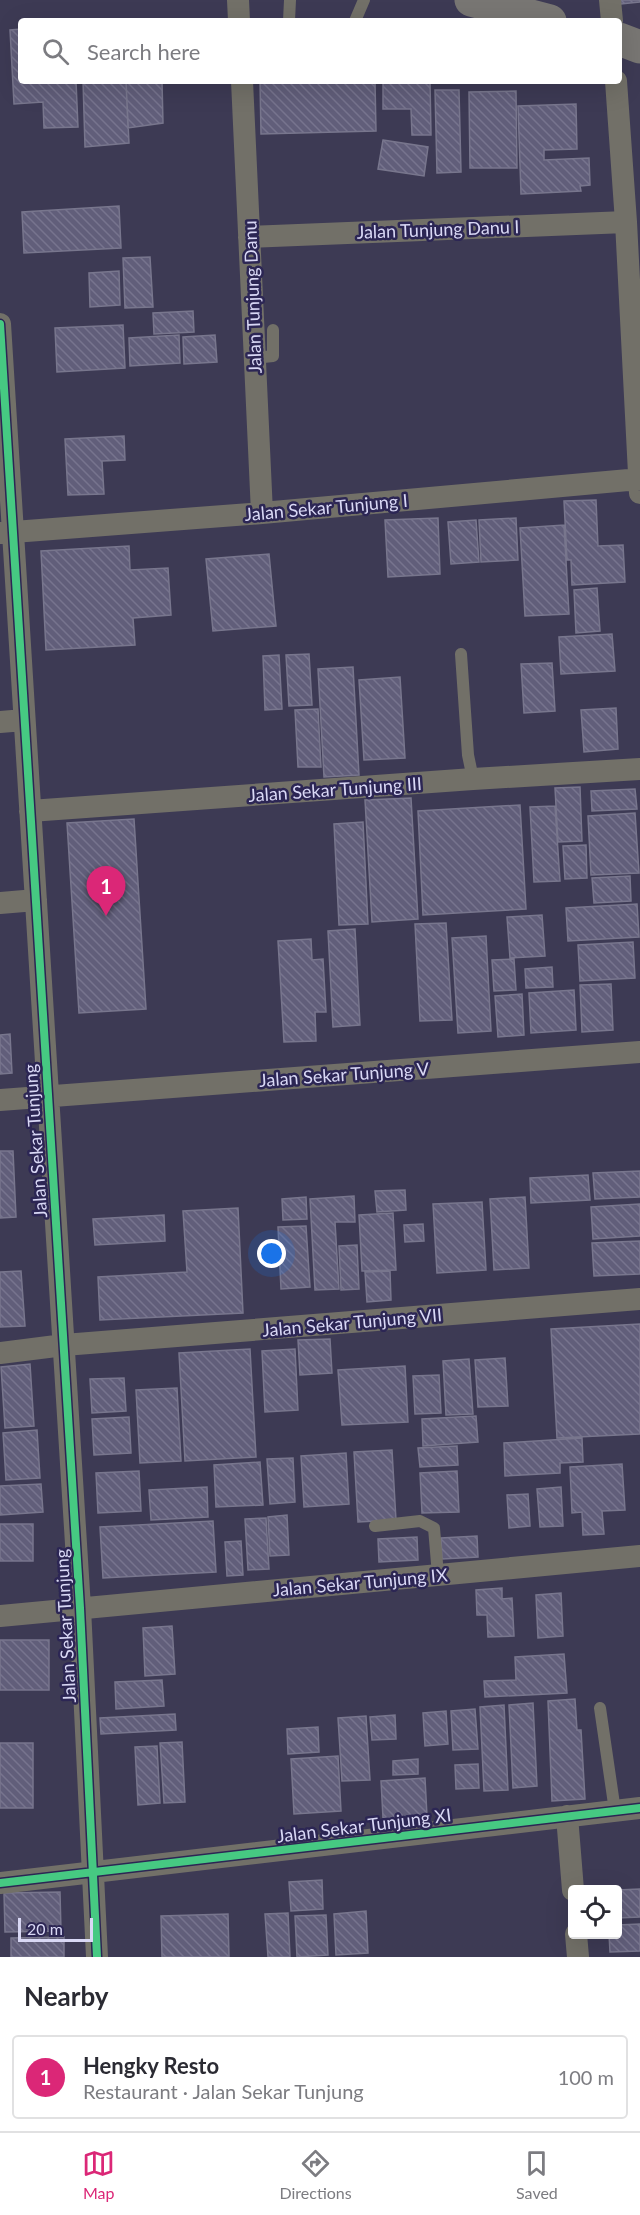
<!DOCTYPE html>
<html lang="en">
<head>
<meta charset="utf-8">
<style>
  :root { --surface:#fff; --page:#f7f7f7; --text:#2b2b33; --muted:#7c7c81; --line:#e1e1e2; --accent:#db2777 }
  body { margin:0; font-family:Lato,sans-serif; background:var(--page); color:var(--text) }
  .controls { position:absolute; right:18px; bottom:18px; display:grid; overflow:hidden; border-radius:6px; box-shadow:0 6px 24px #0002 }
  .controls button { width:54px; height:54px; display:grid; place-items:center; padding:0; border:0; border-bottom:2px solid var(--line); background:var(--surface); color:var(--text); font:30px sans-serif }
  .scale { position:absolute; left:18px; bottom:15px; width:75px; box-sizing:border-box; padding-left:6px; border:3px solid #d9d8f5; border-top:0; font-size:16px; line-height:21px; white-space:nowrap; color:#d9d8f5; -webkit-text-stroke:4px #2c2654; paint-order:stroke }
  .you { position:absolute; left:272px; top:1254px; width:21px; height:21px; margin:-15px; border:4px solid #fff; border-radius:50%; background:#1a73e8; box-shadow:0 0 0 9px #1a73e833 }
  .badge { display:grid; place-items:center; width:39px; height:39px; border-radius:50%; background:var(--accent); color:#fff; font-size:20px; font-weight:700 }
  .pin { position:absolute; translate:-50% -50px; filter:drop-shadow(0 2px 3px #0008) }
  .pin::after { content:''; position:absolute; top:32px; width:21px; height:18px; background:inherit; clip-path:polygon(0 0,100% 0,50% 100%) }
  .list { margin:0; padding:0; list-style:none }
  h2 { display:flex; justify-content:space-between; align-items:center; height:78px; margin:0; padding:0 24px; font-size:26px }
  h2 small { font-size:20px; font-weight:400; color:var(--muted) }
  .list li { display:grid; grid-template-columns:39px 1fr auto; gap:18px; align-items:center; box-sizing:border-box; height:84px; margin:0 12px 12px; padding:0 12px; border:2px solid var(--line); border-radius:6px }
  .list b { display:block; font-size:22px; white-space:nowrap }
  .list p { margin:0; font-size:20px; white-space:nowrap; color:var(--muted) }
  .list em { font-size:20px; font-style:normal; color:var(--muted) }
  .icon { flex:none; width:33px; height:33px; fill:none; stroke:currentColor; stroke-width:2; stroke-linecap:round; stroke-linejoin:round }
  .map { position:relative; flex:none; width:640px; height:1957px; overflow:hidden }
  .search { position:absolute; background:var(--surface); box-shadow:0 6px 24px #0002; left:18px; right:18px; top:18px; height:66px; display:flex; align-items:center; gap:15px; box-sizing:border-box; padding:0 21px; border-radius:6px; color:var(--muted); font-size:22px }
  .sheet { height:174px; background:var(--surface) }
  nav { display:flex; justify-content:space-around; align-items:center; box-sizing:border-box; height:84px; border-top:2px solid var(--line); background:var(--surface); font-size:16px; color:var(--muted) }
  nav a { display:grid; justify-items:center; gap:3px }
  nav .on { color:var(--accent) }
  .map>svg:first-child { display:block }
</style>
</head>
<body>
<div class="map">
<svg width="640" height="1957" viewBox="0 0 640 1957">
  <defs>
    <pattern id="building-back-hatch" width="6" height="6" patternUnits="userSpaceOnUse" patternTransform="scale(1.5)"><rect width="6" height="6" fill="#615e7a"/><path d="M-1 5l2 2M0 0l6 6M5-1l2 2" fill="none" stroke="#77748e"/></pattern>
  </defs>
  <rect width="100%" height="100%" fill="#3d3a54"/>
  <path fill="url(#building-back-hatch)" stroke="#78768d" stroke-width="1.5" d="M 620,0 L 640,0 L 640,2 L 621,4 Z
    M 21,29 L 21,81 L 76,81 L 78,127 L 44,128 L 43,102 L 14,104 L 10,30 Z
    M 83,81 L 126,81 L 129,143 L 85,147 Z
    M 126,81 L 162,81 L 163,123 L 128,128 Z
    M 260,81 L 375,81 L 376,131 L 261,134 Z
    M 383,81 L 430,81 L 431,135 L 412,135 L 411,109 L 383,109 Z
    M 435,90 L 459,90 L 461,172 L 437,173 Z
    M 516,91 L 517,168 L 470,168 L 469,92 Z
    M 576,104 L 577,149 L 544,150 L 544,160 L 589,158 L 590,185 L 580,186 L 581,191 L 521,194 L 518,106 Z
    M 383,140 L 428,147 L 424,176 L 378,169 Z
    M 119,206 L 121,248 L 24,253 L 22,212 Z
    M 150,257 L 153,307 L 125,308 L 123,258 Z
    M 119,271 L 120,305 L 90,307 L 89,273 Z
    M 193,311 L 194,332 L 154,334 L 153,313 Z
    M 123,325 L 125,368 L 57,372 L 55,328 Z
    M 179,335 L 180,363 L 130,366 L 129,338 Z
    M 215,335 L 217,362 L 184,364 L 183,337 Z
    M 124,436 L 125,460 L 102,461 L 104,494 L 68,495 L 65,439 Z
    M 596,500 L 598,546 L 623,545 L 625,582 L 572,585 L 571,560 L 567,560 L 564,501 Z
    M 438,518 L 440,574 L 388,577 L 385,520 Z
    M 516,518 L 518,560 L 481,562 L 479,520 Z
    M 476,520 L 479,562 L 451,564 L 448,522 Z
    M 564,525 L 569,614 L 525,616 L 520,528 Z
    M 129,546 L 130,570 L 168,568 L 171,615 L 133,618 L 135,645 L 46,650 L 41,551 Z
    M 269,554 L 276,626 L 213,631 L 206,559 Z
    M 597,588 L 600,631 L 576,633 L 574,590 Z
    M 612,634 L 615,671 L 561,674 L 559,637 Z
    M 309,654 L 312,705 L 289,706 L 286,655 Z
    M 279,655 L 282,709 L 265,710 L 263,656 Z
    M 552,663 L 555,711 L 524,713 L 521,664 Z
    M 353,667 L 359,775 L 324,777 L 318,669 Z
    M 400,677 L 405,758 L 364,760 L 359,680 Z
    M 616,708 L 618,749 L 584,752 L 581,710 Z
    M 318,709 L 321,767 L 298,767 L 295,710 Z
    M 580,787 L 582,841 L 558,842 L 555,788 Z
    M 635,789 L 637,809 L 592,811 L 591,791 Z
    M 411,798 L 418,919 L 372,922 L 365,800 Z
    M 520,805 L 526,909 L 423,915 L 418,811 Z
    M 555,806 L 560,881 L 534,882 L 530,807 Z
    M 635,813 L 639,873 L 591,875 L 588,816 Z
    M 134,819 L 146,1009 L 79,1013 L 67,823 Z
    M 363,822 L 368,924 L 339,925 L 334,824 Z
    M 586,845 L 587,878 L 565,879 L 563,846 Z
    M 630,876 L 631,901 L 594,903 L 592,878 Z
    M 637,904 L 639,937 L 568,941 L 566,908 Z
    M 542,915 L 545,956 L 510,958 L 507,917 Z
    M 446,923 L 452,1020 L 420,1021 L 415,924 Z
    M 355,929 L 360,1025 L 333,1027 L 328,931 Z
    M 486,936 L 491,1031 L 458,1033 L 452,938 Z
    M 311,939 L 312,960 L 323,959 L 326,1012 L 315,1012 L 316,1041 L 284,1042 L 278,941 Z
    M 633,942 L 635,978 L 580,981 L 578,945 Z
    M 514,959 L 516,990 L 494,991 L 492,960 Z
    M 552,967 L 553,987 L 526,988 L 525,969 Z
    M 611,984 L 613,1030 L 582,1032 L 580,985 Z
    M 574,990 L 576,1030 L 531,1033 L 529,993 Z
    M 522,994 L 524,1035 L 498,1037 L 495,996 Z
    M 10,1034 L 12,1073 L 0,1074 L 0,1035 Z
    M 0,1151 L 13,1151 L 16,1217 L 0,1218 Z
    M 640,1171 L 640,1197 L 595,1199 L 593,1173 Z
    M 588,1175 L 590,1200 L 531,1203 L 530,1178 Z
    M 405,1190 L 406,1210 L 377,1212 L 375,1191 Z
    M 354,1196 L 355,1222 L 335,1222 L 339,1289 L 315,1290 L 310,1199 Z
    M 306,1197 L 307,1219 L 283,1220 L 282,1199 Z
    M 525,1197 L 529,1268 L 494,1270 L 490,1199 Z
    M 482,1202 L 486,1270 L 437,1273 L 433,1204 Z
    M 640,1204 L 640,1236 L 593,1239 L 591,1207 Z
    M 238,1208 L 243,1313 L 100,1320 L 98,1277 L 187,1272 L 183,1211 Z
    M 393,1213 L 396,1270 L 362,1271 L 359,1215 Z
    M 164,1215 L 165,1241 L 95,1245 L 93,1219 Z
    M 423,1224 L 424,1241 L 405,1242 L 404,1225 Z
    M 306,1226 L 310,1287 L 281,1289 L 278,1227 Z
    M 640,1241 L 640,1274 L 594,1276 L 592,1243 Z
    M 357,1245 L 359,1289 L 341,1290 L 339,1246 Z
    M 21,1271 L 25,1326 L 0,1327 L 0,1272 Z
    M 390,1271 L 391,1300 L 367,1302 L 365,1272 Z
    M 640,1324 L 640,1434 L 557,1438 L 551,1329 Z
    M 330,1339 L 332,1373 L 300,1375 L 298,1340 Z
    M 250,1349 L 256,1457 L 185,1461 L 179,1353 Z
    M 295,1349 L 298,1410 L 265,1412 L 262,1351 Z
    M 505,1358 L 508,1406 L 478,1407 L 475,1360 Z
    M 469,1359 L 473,1414 L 446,1415 L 443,1361 Z
    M 30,1364 L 34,1426 L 5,1428 L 1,1367 Z
    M 405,1366 L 408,1422 L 342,1425 L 338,1370 Z
    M 439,1375 L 441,1413 L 415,1414 L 413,1376 Z
    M 124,1378 L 126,1411 L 92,1413 L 90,1379 Z
    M 177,1388 L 181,1461 L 140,1463 L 136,1390 Z
    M 476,1416 L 478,1442 L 423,1446 L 422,1419 Z
    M 129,1417 L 131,1453 L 94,1455 L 92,1419 Z
    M 37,1430 L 40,1478 L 6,1480 L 3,1433 Z
    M 582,1438 L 583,1462 L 560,1463 L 560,1473 L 505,1476 L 504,1443 Z
    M 457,1446 L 458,1465 L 420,1467 L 418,1448 Z
    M 392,1450 L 396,1520 L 358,1522 L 354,1452 Z
    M 346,1453 L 349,1504 L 304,1507 L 301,1456 Z
    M 293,1458 L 295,1502 L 270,1504 L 267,1459 Z
    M 260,1462 L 263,1505 L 216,1507 L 214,1465 Z
    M 622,1464 L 625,1510 L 602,1511 L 604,1534 L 583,1535 L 582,1512 L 572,1513 L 570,1467 Z
    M 139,1471 L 141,1511 L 98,1513 L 96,1473 Z
    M 457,1471 L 459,1512 L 422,1513 L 420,1473 Z
    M 41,1484 L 43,1512 L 0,1515 L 0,1486 Z
    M 207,1487 L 208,1517 L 151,1520 L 149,1490 Z
    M 561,1487 L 563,1526 L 540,1527 L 537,1489 Z
    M 528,1494 L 530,1526 L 509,1528 L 507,1495 Z
    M 287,1515 L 289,1555 L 270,1556 L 268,1517 Z
    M 266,1518 L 269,1569 L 248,1570 L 245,1519 Z
    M 213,1521 L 216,1572 L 103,1578 L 100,1527 Z
    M 0,1524 L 33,1524 L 33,1561 L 0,1561 Z
    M 477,1536 L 478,1557 L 442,1559 L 441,1538 Z
    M 417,1537 L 418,1560 L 379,1562 L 378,1539 Z
    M 241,1541 L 243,1575 L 227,1576 L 225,1542 Z
    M 502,1588 L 502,1599 L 512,1598 L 514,1636 L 488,1637 L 487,1615 L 477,1615 L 476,1590 Z
    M 561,1593 L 563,1636 L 538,1638 L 536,1595 Z
    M 172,1626 L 175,1674 L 145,1676 L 143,1628 Z
    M 0,1640 L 49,1640 L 49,1690 L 0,1690 Z
    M 564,1654 L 567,1693 L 485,1697 L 484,1681 L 516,1680 L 515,1657 Z
    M 162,1680 L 164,1706 L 116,1709 L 115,1682 Z
    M 575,1699 L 577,1730 L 581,1730 L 585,1799 L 552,1801 L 548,1701 Z
    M 533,1703 L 537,1786 L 513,1788 L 509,1705 Z
    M 504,1705 L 508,1790 L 484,1791 L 480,1707 Z
    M 475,1709 L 478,1749 L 453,1750 L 451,1711 Z
    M 446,1711 L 448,1744 L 425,1746 L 423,1713 Z
    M 175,1714 L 176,1730 L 101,1734 L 100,1718 Z
    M 395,1715 L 396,1739 L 372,1740 L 370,1717 Z
    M 366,1716 L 370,1780 L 342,1781 L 338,1718 Z
    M 318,1727 L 319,1752 L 288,1754 L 287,1729 Z
    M 182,1742 L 185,1802 L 164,1803 L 160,1743 Z
    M 0,1743 L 33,1743 L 33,1808 L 0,1808 Z
    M 157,1746 L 160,1803 L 138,1805 L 135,1747 Z
    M 338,1756 L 341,1811 L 294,1814 L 291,1759 Z
    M 418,1759 L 418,1774 L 393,1775 L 393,1761 Z
    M 478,1764 L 479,1788 L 456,1789 L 455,1765 Z
    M 425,1778 L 427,1816 L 383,1818 L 381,1781 Z
    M 322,1880 L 323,1909 L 291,1911 L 289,1882 Z
    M 640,1889 L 640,1917 L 618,1918 L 618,1890 Z
    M 60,1892 L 61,1931 L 5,1932 L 4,1893 Z
    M 366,1911 L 368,1953 L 336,1955 L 334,1914 Z
    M 288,1913 L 290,1957 L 268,1957 L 265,1914 Z
    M 228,1914 L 229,1957 L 162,1957 L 161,1916 Z
    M 326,1915 L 328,1955 L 297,1957 L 295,1916 Z
    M 640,1924 L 640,1951 L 610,1952 L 609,1934 L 618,1934 L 618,1925 Z
    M 64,1937 L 64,1957 L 11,1957 L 11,1938 Z"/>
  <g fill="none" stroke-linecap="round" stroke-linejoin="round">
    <path stroke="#727068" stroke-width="12" d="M 289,21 L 290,0
      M 355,21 L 364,0
      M 254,358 L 273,356 L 273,330
      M 461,654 L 468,755 L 473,779
      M 375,1526 L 420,1521 L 434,1528 L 438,1575
      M 600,1708 L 615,1811"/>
    <path stroke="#727068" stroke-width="22" d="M 238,0 L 239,21
      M 610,0 L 612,21
      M 242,81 L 262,513
      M 616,81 L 626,222 L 640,493
      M 249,237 L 626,222
      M 0,324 L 80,1608 L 97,1957
      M 0,533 L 262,513 L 640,479
      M 0,722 L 24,720
      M 30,811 L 473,779 L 640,769
      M 0,903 L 36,900
      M 0,1100 L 640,1052
      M 0,1353 L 64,1345 L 640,1299
      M 0,1616 L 640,1556
      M 567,1816 L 573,1890
      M 0,1883 L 640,1808
      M 576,1934 L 578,1957"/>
    <path stroke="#787673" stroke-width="33" d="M 471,0 L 550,21
      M 619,39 L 640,47"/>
    <g stroke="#2c2654" stroke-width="11">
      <path id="cycleway" d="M 0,324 L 80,1608 L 97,1957
        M 0,1883 L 640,1808"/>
    </g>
    <use href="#cycleway" stroke="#46c982" stroke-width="8"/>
  </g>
  <g text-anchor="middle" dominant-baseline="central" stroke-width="5" stroke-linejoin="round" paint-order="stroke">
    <g font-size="18" fill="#d9d8f5" stroke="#2c2654">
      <text transform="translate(438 229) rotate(-2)">Jalan Tunjung Danu I</text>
      <text transform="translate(252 297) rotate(-92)">Jalan Tunjung Danu</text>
      <text transform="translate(326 507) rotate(-5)">Jalan Sekar Tunjung I</text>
      <text transform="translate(335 789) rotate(-4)">Jalan Sekar Tunjung III</text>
      <text transform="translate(344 1074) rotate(-4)">Jalan Sekar Tunjung V</text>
      <text transform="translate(35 1141) rotate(-94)">Jalan Sekar Tunjung</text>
      <text transform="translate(352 1322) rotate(-5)">Jalan Sekar Tunjung VII</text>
      <text transform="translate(360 1582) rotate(-5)">Jalan Sekar Tunjung IX</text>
      <text transform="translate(65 1626) rotate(-93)">Jalan Sekar Tunjung</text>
      <text transform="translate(364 1825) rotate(-7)">Jalan Sekar Tunjung XI</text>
    </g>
  </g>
</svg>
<div class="controls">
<button><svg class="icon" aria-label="locate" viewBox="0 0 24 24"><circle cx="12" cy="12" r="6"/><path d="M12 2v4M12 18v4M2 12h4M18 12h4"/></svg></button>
</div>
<div class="scale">20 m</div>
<div class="you"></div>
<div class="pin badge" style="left:106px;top:916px">1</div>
<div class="search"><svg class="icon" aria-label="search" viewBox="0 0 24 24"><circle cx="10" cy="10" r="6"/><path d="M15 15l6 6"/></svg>Search here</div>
</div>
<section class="sheet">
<h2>Nearby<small></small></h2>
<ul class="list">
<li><span class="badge">1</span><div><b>Hengky Resto</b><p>Restaurant · Jalan Sekar Tunjung</p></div><em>100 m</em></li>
</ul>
</section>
<nav>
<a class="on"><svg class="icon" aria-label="map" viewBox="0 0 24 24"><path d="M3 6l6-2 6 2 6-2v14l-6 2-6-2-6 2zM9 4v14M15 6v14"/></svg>Map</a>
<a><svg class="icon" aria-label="directions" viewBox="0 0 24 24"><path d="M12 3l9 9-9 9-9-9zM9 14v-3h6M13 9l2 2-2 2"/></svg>Directions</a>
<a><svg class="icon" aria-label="saved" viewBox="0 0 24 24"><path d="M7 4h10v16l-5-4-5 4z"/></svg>Saved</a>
</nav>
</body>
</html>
